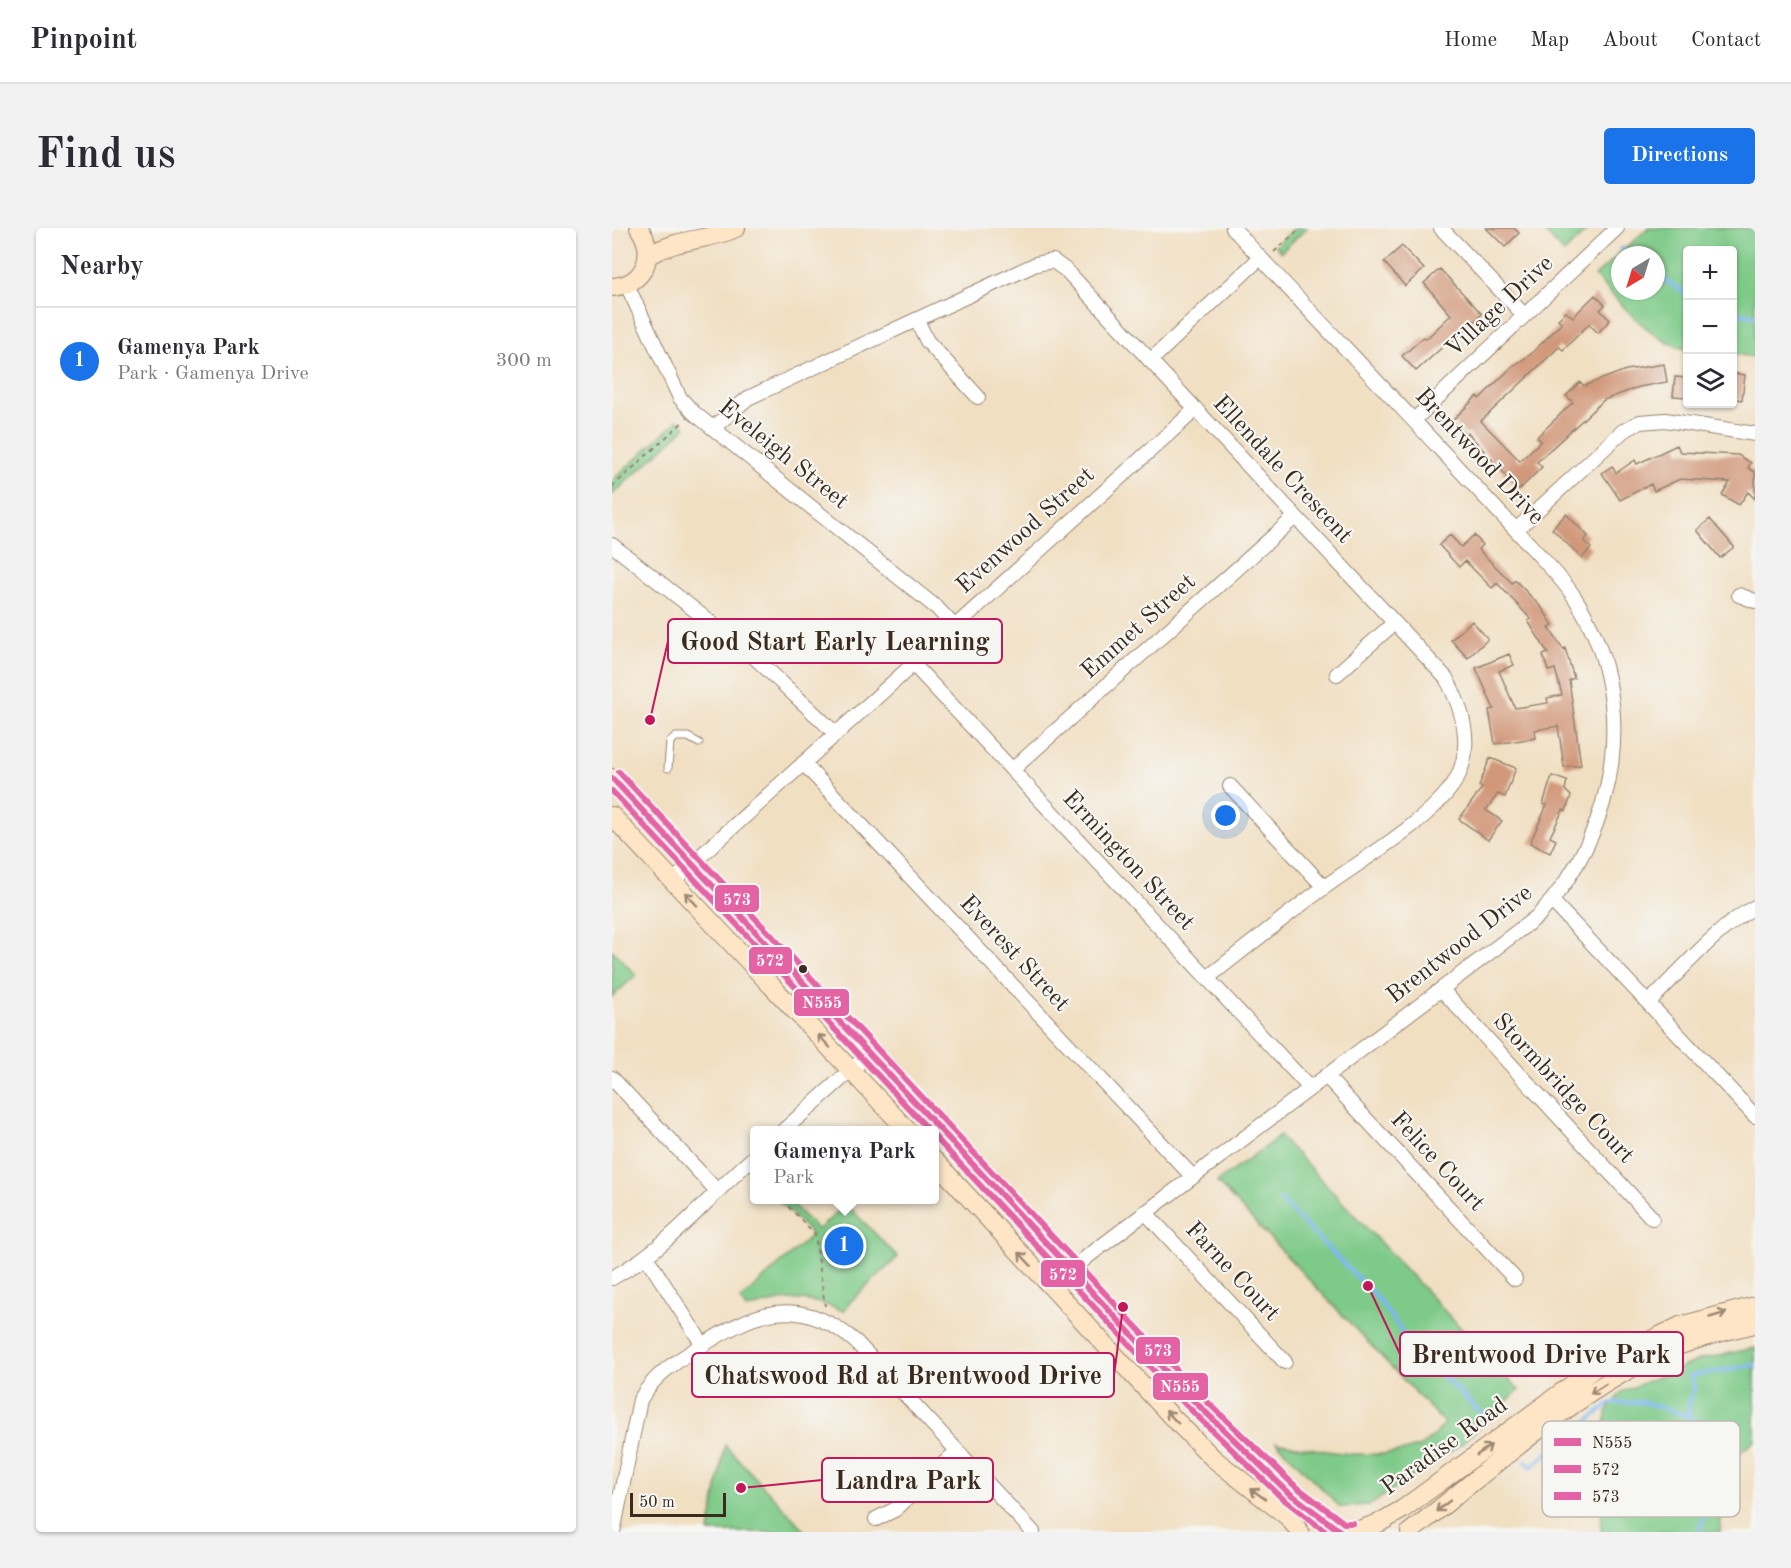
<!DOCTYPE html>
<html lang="en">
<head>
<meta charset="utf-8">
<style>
  :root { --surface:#fff; --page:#f2f2f3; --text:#2b2b33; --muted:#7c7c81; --line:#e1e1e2; --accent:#1a73e8 }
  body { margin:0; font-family:"Old Standard TT",serif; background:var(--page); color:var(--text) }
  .controls { position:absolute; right:18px; top:18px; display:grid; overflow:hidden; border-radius:6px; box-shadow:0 2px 4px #0004 }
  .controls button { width:54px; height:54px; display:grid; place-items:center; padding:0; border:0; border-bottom:2px solid var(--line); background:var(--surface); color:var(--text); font:30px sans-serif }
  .compass { position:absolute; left:999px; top:18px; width:54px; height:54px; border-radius:50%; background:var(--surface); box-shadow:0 2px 4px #0004; rotate:218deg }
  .scale { position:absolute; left:18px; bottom:15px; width:96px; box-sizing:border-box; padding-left:6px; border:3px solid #3b2a1e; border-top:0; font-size:16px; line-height:21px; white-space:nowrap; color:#3b2a1e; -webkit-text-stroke:4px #f6f6f2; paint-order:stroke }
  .you { position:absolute; left:614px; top:588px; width:21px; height:21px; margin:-15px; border:4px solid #fff; border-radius:50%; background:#1a73e8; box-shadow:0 0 0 9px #1a73e833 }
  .badge { display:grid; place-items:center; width:39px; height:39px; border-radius:50%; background:var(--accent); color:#fff; font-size:20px; font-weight:700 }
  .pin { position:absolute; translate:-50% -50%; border:3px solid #fff; box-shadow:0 2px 6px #0006 }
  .popup { position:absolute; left:138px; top:898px; width:189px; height:78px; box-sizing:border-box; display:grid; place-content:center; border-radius:6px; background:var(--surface); filter:drop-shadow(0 2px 4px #0005); font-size:20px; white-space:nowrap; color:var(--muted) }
  .popup b { font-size:22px; color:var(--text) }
  .popup::after { content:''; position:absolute; left:50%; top:100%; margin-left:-12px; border:12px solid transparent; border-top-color:var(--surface) }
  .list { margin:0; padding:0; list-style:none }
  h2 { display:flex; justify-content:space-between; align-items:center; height:78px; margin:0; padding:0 24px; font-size:26px }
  h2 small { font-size:20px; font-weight:400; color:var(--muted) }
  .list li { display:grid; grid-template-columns:39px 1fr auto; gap:18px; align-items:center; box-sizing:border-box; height:108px; padding:0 24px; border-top:2px solid var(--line) }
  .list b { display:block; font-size:22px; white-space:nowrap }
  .list p { margin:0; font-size:20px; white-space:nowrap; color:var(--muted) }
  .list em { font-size:20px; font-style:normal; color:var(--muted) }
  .icon { flex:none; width:33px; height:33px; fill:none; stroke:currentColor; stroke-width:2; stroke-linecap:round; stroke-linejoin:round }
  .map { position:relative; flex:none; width:1143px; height:1304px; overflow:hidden; border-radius:6px }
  header { display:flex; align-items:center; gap:36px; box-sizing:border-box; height:84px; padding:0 30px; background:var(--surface); border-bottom:2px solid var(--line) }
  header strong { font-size:28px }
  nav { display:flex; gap:33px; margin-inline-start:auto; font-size:21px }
  .intro { display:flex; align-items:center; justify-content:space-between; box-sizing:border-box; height:144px; padding:0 36px }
  h1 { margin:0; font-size:42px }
  .button { padding:15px 27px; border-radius:6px; background:var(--accent); color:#fff; font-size:21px; font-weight:700 }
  main { display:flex; gap:36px; padding:0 36px }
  aside { flex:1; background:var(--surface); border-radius:6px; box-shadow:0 2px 4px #0004 }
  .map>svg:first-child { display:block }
</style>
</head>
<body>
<header>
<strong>Pinpoint</strong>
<nav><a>Home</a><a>Map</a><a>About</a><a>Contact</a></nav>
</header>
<div class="intro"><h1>Find us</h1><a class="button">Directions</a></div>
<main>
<aside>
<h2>Nearby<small></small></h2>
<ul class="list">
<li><span class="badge">1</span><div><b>Gamenya Park</b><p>Park · Gamenya Drive</p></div><em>300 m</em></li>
</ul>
</aside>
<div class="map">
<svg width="1143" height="1304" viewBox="0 0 1143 1304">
  <rect width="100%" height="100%" fill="#f6f6f2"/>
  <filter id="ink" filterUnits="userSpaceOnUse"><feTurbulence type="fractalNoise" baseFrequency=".0167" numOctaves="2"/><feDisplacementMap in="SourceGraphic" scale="12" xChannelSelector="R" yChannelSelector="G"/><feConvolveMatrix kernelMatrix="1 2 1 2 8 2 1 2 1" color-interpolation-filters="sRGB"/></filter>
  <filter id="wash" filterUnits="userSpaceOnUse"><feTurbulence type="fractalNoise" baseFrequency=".008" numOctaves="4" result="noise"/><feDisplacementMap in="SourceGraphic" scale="24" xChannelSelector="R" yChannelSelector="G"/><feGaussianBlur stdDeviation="1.35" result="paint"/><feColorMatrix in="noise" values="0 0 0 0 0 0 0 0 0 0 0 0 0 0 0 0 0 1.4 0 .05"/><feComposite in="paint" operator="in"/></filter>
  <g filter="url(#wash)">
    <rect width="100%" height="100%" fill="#f1dfc2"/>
    <path fill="#7eca88" stroke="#5c7a53" stroke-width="1.5" fill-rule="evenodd" d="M 683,0 L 695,0 L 669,24 L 663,18 Z
      M 929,0 L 977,0 L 952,25 Z
      M 1036,0 L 1143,0 L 1143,129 L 1121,126 L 1120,22 L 1076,22 L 1075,121 C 1042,117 1005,71 983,48 ZM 1008,27 L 1044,27 L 1044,63 L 1008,63 Z
      M 66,192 L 74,199 L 0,267 L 0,253 Z
      M 0,722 L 24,747 L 0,769 Z
      M 668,908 L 907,1162 L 851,1215 L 758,1277 L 728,1279 L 664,1214 C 708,1222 761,1235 805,1219 C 815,1216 826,1203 833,1196 L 605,954 Z
      M 166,972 L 176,972 L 206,1002 L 234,976 L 286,1029 L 238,1074 L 232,1083 C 189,1067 178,1070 134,1081 L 128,1072 L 200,1007 Z
      M 1143,1120 L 1143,1213 L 1114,1235 L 1108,1304 L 989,1304 L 994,1184 L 1009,1164 L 1087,1132 Z
      M 113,1217 L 194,1304 L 97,1304 Z"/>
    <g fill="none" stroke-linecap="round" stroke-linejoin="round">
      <path stroke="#7fb7ef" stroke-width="4" d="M 1009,20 L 1017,27
        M 1044,46 L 1076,67
        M 1120,83 L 1143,88
        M 668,972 L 763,1067 L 804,1122 L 875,1191
        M 914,1233 L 919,1239 L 998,1175 L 1031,1174 L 1076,1188
        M 1087,1304 L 1098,1269 L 1090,1247 L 1094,1200 L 1076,1188 L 1078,1170 L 1083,1160 L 1078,1148 L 1143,1137"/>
    </g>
    <g id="blocks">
      <path fill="#d19779" d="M 874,0 L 902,0 L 907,5 L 893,19 Z
        M 790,18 L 812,41 L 793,58 L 772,34 Z
        M 828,41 L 870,86 L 837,117 L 835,115 L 804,143 L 790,128 L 812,109 L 814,111 L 839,87 L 812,55 Z
        M 983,67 L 993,77 L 988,82 L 998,92 L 986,105 L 977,96 L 951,122 L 947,119 L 869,193 L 908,233 L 929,213 L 925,209 L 961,174 L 954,168 L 968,154 L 972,158 L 1014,142 L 1052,136 L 1055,154 L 1027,159 L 992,172 L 925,234 L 930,239 L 907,262 L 856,205 L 854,207 L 840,193 L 865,168 L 867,171 L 901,138 L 919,126 L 950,95 L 946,91 L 954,84 L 961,89 Z
        M 1120,145 L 1133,147 L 1130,172 L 1120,170 Z
        M 1063,149 L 1076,150 L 1076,169 L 1061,168 Z
        M 1065,217 L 1068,224 L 1126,227 L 1139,235 L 1136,240 L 1143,244 L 1143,271 L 1136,264 L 1127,277 L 1110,267 L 1118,254 L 1068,251 L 1042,263 L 1039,256 L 1008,272 L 990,245 L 1000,238 L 1004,245 L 1023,232 L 1025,236 Z
        M 954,286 L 976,308 L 972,313 L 979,320 L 970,330 L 940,301 Z
        M 1098,291 L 1122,319 L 1108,330 L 1085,302 Z
        M 838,307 L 849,319 L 862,307 L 871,317 L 866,321 L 900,355 L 903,352 L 930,380 L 941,397 L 937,400 L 951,421 L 953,420 L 962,450 L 957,452 L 969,537 L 952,539 L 946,498 L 923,502 L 924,510 L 883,516 L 877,482 L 882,481 L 864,440 L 897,426 L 902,437 L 887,443 L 903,480 L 936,475 L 935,470 L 950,467 L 943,441 L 936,443 L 931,427 L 936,425 L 916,393 L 919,391 L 885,355 L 880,360 L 853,333 L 847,339 L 827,317 Z
        M 860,393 L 876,411 L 856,430 L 839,412 Z
        M 878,530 L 904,540 L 893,569 L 886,566 L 874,582 L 890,593 L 876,612 L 847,591 L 870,560 L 867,558 Z
        M 940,548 L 955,553 L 953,562 L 959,568 L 954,583 L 951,582 L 938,609 L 944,612 L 938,625 L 918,615 L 935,577 L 931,576 Z"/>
    </g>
  </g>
  <g filter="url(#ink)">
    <use href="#blocks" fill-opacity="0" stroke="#968470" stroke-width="1.5"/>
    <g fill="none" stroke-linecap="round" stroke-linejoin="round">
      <g stroke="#968470" stroke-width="9">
        <path id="lane" d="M 56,540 L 58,514 L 64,509 L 76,509 L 87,515"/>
      </g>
      <g stroke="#968470" stroke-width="16">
        <path id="street" d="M 829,0 L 912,87
          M 15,57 L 68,170 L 82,185 L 325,380 L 342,398
          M 305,92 L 315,113 L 366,169
          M 538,133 L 648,30
          M 802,192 L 1005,0
          M 101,200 L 136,170 L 424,36 L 441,33 L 455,43 L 834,450 C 850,479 861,513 847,546 C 828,587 751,631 714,658 C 674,687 635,719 595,750
          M 904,302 L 1011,203 L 1028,194 L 1053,192 L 1143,206
          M 0,317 L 140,427 L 222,504
          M 1127,367 L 1143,373
          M 301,436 L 698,860
          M 725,446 L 782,395
          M 191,535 L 581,949
          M 400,542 L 683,289
          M 618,558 L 712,659
          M 61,653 L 584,181
          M 940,673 L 1143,888
          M 830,762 L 1040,990
          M 1037,774 C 1068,744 1105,699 1143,679
          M 714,848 L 903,1051
          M 0,850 L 106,964
          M 172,902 L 257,826
          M 533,984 L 673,1134
          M 35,1030 L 91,1117
          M 0,1050 C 57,1019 94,971 142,929
          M 440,1060 L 475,1029 L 926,688 C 1007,603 1028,472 963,370 C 950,350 932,333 916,315 C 887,284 858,253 829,222 C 760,147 689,75 621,0
          M 264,1291 L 284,1281 L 345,1223
          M 1,1304 L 28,1172 C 42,1147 62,1135 86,1120 C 143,1083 187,1065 244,1114 L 421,1304"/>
      </g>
      <g stroke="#968470" stroke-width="20">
        <path id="secondary" d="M 37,27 C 69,9 93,14 124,0
          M 0,59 C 33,57 45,26 27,0
          M 0,550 L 579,1170 L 676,1264 L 729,1304
          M 0,588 L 295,902
          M 322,932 L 559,1188 L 602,1231 L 676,1289 L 688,1304
          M 741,1304 L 767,1295 L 791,1281 L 984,1139 L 1068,1098 L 1143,1078
          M 798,1304 C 878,1242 955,1170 1047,1126 C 1077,1112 1111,1103 1143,1096"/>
      </g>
      <path stroke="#968470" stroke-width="2" stroke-dasharray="4.5 4.5" stroke-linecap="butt" d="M 662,24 L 689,0
        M 0,259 L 73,192
        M 170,972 L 203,1006 L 213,1078"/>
      <use href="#lane" stroke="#fff" stroke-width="7"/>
      <use href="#street" stroke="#fff" stroke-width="14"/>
      <use href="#secondary" stroke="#fde5c5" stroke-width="18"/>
      <g stroke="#f6f6f2" stroke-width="10">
        <path id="bus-1" d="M 0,550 L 579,1170 L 676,1264 L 729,1304"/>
      </g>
      <g stroke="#f6f6f2" stroke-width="10">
        <path id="bus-2" d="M 0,563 L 317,902
          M 322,908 L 573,1176 L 670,1270 L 714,1304"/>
      </g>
      <g stroke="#f6f6f2" stroke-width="10">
        <path id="bus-3" d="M 7,544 L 585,1164 L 682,1257 L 732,1295 L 741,1295"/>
      </g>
      <use href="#bus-1" stroke="#e463a4" stroke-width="6"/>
      <use href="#bus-2" stroke="#e463a4" stroke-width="6"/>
      <use href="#bus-3" stroke="#e463a4" stroke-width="6"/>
    </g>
    <defs><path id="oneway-shaft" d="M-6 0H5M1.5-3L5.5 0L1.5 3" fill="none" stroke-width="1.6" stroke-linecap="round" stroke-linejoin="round" transform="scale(1.5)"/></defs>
    <g stroke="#9c8872">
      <use href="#oneway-shaft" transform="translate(79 671) rotate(-133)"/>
      <use href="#oneway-shaft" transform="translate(212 813) rotate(-133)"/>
      <use href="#oneway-shaft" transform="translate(413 1031) rotate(-133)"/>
      <use href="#oneway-shaft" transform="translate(1106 1087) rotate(-16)"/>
      <use href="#oneway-shaft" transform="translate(986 1161) rotate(148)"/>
      <use href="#oneway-shaft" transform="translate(560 1189) rotate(-134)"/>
      <use href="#oneway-shaft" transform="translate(872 1222) rotate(-36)"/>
      <use href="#oneway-shaft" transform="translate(646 1266) rotate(-144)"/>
      <use href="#oneway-shaft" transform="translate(831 1278) rotate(142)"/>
    </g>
  </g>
  <circle fill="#3b2a1e" stroke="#f6f6f2" stroke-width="2" cx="191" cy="741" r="5"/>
  <g text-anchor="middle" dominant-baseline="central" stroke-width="4.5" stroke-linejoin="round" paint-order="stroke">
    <g font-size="24" fill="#3b2a1e" stroke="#f6f6f2">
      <text transform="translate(888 79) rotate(-43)">Village Drive</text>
      <text transform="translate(171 227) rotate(39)">Eveleigh Street</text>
      <text transform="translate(867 229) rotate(47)">Brentwood Drive</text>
      <text transform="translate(670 242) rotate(47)">Ellendale Crescent</text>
      <text transform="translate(414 303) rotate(-42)">Evenwood Street</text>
      <text transform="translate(527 399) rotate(-42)">Emmet Street</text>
      <text transform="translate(516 633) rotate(47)">Ermington Street</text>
      <text transform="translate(848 717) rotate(-38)">Brentwood Drive</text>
      <text transform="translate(402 726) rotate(47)">Everest Street</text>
      <text transform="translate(951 861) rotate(47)">Stormbridge Court</text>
      <text transform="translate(825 934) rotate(47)">Felice Court</text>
      <text transform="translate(620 1044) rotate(47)">Farne Court</text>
      <text transform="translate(833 1219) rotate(-36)">Paradise Road</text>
    </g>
  </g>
  <rect x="930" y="1193" width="198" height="96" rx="9" fill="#f6f6f2" stroke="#beb9b2" stroke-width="1.5"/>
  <rect x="942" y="1210" width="27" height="8" fill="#e463a4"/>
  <rect x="942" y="1237" width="27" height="8" fill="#e463a4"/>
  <rect x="942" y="1264" width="27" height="8" fill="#e463a4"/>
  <g font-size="16" fill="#3b2a1e">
    <text x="980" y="1220">N555</text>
    <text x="980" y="1247">572</text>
    <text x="980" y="1274">573</text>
  </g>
  <path fill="none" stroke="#c2185b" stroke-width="2" d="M38 492L56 413M756 1058L788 1126M511 1079L502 1147M129 1260L210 1252"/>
  <g fill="#c2185b" stroke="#f6f6f2" stroke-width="2">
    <circle cx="38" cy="492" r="6"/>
    <circle cx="756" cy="1058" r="6"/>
    <circle cx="511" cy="1079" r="6"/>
    <circle cx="129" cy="1260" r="6"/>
  </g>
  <g fill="#f6f6f2" stroke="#c2185b" stroke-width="2">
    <rect x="56" y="391" width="334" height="44" rx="6"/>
    <rect x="788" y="1104" width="283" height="44" rx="6"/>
    <rect x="80" y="1125" width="422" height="44" rx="6"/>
    <rect x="210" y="1230" width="171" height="44" rx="6"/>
  </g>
  <g font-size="26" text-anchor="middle" font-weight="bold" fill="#3b2a1e">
    <text x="223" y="422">Good Start Early Learning</text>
    <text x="929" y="1135">Brentwood Drive Park</text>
    <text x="291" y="1156">Chatswood Rd at Brentwood Drive</text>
    <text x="296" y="1261">Landra Park</text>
  </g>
  <g stroke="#f6f6f2" stroke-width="2">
    <rect x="102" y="656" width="46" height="29" rx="6" fill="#e463a4"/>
    <rect x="136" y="718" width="45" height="29" rx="6" fill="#e463a4"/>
    <rect x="181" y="760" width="57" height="29" rx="6" fill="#e463a4"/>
    <rect x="428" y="1031" width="46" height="29" rx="6" fill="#e463a4"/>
    <rect x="523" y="1108" width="46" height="29" rx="6" fill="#e463a4"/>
    <rect x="540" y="1144" width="57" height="29" rx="6" fill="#e463a4"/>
  </g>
  <g font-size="16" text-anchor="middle" font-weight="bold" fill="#fff">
    <text x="125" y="677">573</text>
    <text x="158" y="738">572</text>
    <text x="210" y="780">N555</text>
    <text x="451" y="1052">572</text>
    <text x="546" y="1128">573</text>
    <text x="568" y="1164">N555</text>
  </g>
</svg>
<div class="controls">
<button>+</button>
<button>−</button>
<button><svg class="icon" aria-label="layers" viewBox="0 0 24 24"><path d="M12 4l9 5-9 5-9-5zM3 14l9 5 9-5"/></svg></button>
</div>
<svg class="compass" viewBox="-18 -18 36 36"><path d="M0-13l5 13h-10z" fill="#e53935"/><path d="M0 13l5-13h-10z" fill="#7c7c81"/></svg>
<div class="scale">50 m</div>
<div class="you"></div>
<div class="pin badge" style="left:232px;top:1018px">1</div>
<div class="popup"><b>Gamenya Park</b>Park</div>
</div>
</main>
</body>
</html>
